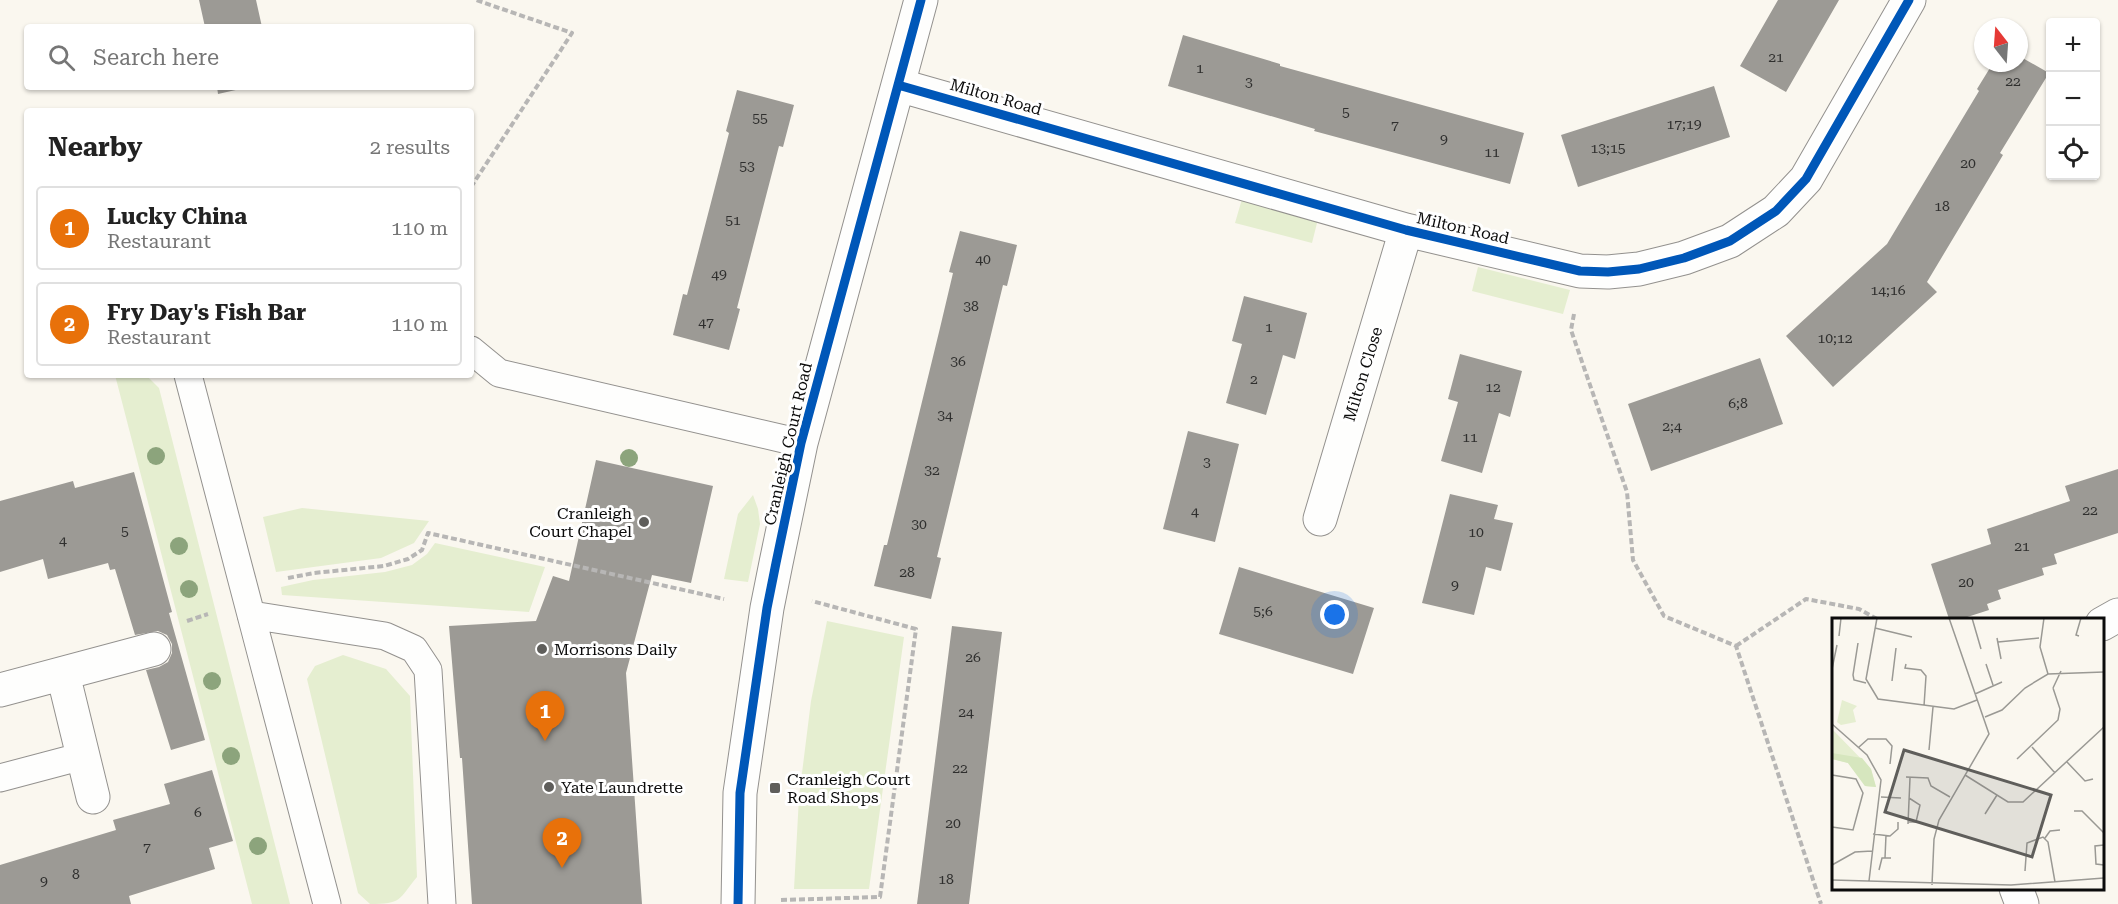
<!DOCTYPE html>
<html lang="en">
<head>
<meta charset="utf-8">
<style>
  :root { --surface:#fff; --page:#f2f2f2; --text:#222; --muted:#767676; --line:#e0e0e0; --accent:#0f766e }
  body { margin:0; font-family:"Roboto Serif",serif; background:var(--page); color:var(--text) }
  .controls { position:absolute; right:18px; top:18px; display:grid; overflow:hidden; border-radius:6px; box-shadow:0 2px 4px #0004 }
  .controls button { width:54px; height:54px; display:grid; place-items:center; padding:0; border:0; border-bottom:2px solid var(--line); background:var(--surface); color:var(--text); font:30px sans-serif }
  .compass { position:absolute; left:1974px; top:18px; width:54px; height:54px; border-radius:50%; background:var(--surface); box-shadow:0 2px 4px #0004; rotate:343deg }
  .you { position:absolute; left:1335px; top:615px; width:21px; height:21px; margin:-15px; border:4px solid #fff; border-radius:50%; background:#1a73e8; box-shadow:0 0 0 9px #1a73e833 }
  .badge { display:grid; place-items:center; width:39px; height:39px; border-radius:50%; background:var(--accent); color:#fff; font-size:20px; font-weight:700 }
  .pin { position:absolute; translate:-50% -50px; filter:drop-shadow(0 2px 3px #0008) }
  .pin::after { content:''; position:absolute; top:32px; width:21px; height:18px; background:inherit; clip-path:polygon(0 0,100% 0,50% 100%) }
  .list { margin:0; padding:0; list-style:none }
  h2 { display:flex; justify-content:space-between; align-items:center; height:78px; margin:0; padding:0 24px; font-size:26px }
  h2 small { font-size:20px; font-weight:400; color:var(--muted) }
  .list li { display:grid; grid-template-columns:39px 1fr auto; gap:18px; align-items:center; box-sizing:border-box; height:84px; margin:0 12px 12px; padding:0 12px; border:2px solid var(--line); border-radius:6px }
  .list b { display:block; font-size:22px; white-space:nowrap }
  .list p { margin:0; font-size:20px; white-space:nowrap; color:var(--muted) }
  .list em { font-size:20px; font-style:normal; color:var(--muted) }
  .icon { flex:none; width:33px; height:33px; fill:none; stroke:currentColor; stroke-width:2; stroke-linecap:round; stroke-linejoin:round }
  .map { position:relative; flex:none; width:2118px; height:904px; overflow:hidden }
  .search { position:absolute; background:var(--surface); box-shadow:0 2px 4px #0004; left:24px; top:24px; width:450px; height:66px; display:flex; align-items:center; gap:15px; box-sizing:border-box; padding:0 21px; border-radius:6px; color:var(--muted); font-size:22px }
  .panel { position:absolute; background:var(--surface); box-shadow:0 2px 4px #0004; left:24px; top:108px; width:450px; height:270px; border-radius:6px }
  .map>svg:first-child { display:block }
</style>
</head>
<body>
<div class="map">
<svg width="2118" height="904" viewBox="0 0 2118 904">
  <rect width="100%" height="100%" fill="#faf7ef"/>
  <path fill="#e5eed0" d="M 1242,199 L 1318,219 L 1312,243 L 1235,223 Z
    M 1478,267 L 1570,290 L 1563,314 L 1472,291 Z
    M 115,375 L 146,375 L 159,388 L 290,904 L 252,904 Z
    M 753,495 L 758,509 L 760,524 L 748,582 L 724,579 L 738,514 Z
    M 302,508 L 429,521 L 414,543 L 381,558 L 276,572 L 263,517 Z
    M 435,543 L 545,567 L 529,612 L 282,595 L 281,587 L 313,580 L 385,572 L 412,565 L 427,554 Z
    M 827,621 L 904,637 L 869,889 L 794,889 L 799,797 L 811,701 Z
    M 343,655 L 386,669 L 410,696 L 417,877 C 398,900 402,904 370,904 L 358,893 L 307,679 L 315,666 Z"/>
  <path fill="#9c9a95" d="M 199,0 L 256,0 L 262,27 L 205,27 Z
    M 1778,0 L 1839,0 L 1786,92 L 1740,66 Z
    M 1183,35 L 1280,64 L 1280,66 L 1524,133 L 1510,184 L 1314,131 L 1315,129 L 1168,86 Z
    M 2019,56 L 2049,73 L 2000,153 L 2003,155 L 1927,282 L 1937,292 L 1833,387 L 1786,336 L 1887,244 L 1979,91 L 1977,89 L 1993,63 L 2019,63 Z
    M 1714,86 L 1730,137 L 1578,187 L 1561,135 Z
    M 217,87 L 249,87 L 218,94 Z
    M 737,90 L 794,105 L 783,147 L 779,146 L 737,308 L 740,309 L 729,350 L 673,335 L 683,294 L 687,295 L 729,133 L 726,131 Z
    M 960,231 L 1017,245 L 1007,286 L 1003,285 L 937,557 L 941,558 L 931,599 L 874,586 L 884,545 L 887,545 L 940,328 L 953,273 L 949,272 Z
    M 1244,296 L 1307,313 L 1295,359 L 1283,355 L 1266,415 L 1226,403 L 1242,344 L 1232,341 Z
    M 1460,354 L 1522,371 L 1510,417 L 1499,413 L 1482,473 L 1441,461 L 1458,402 L 1448,399 Z
    M 1760,358 L 1783,424 L 1651,471 L 1628,404 Z
    M 1188,431 L 1239,444 L 1215,542 L 1163,529 Z
    M 596,460 L 713,486 L 691,583 L 652,575 L 626,673 L 642,904 L 472,904 L 462,758 L 460,758 L 449,626 L 536,621 L 553,576 L 569,581 Z
    M 2118,469 L 2118,533 L 2054,554 L 2057,564 L 2042,568 L 2044,575 L 1998,590 L 2001,599 L 1987,604 L 1989,610 L 1961,619 L 1949,619 L 1931,564 L 1991,544 L 1987,529 L 2070,501 L 2065,486 Z
    M 134,472 L 172,612 L 169,613 L 205,740 L 171,750 L 146,670 L 159,667 L 168,662 L 172,653 L 172,644 L 167,635 L 158,631 L 135,635 L 115,569 L 110,570 L 108,563 L 48,579 L 43,559 L 0,572 L 0,501 L 73,481 L 75,488 Z
    M 1450,494 L 1498,505 L 1494,519 L 1513,523 L 1501,571 L 1486,567 L 1474,615 L 1422,603 Z
    M 1239,567 L 1374,608 L 1353,674 L 1219,634 Z
    M 952,626 L 1002,632 L 977,838 L 969,904 L 917,904 Z
    M 212,770 L 233,841 L 209,848 L 215,869 L 129,896 L 131,904 L 0,904 L 0,865 L 116,830 L 113,820 L 170,804 L 164,784 Z"/>
  <g fill="none" stroke-linecap="round" stroke-linejoin="round">
    <g stroke="#93918e" stroke-width="29">
      <path id="service" d="M 471,350 L 499,373 L 801,443
        M 188,375 L 327,904
        M 251,615 L 385,636 L 414,649 L 428,670 L 442,904
        M 0,778 L 83,756"/>
    </g>
    <g stroke="#93918e" stroke-width="35">
      <path id="minor" d="M 898,85 L 1406,230 L 1580,271 L 1608,272 L 1639,269 L 1684,258 L 1730,241 L 1776,211 L 1806,179 L 1909,0
        M 1320,519 L 1406,230
        M 2102,624 L 2118,615
        M 63,674 L 93,797
        M 0,690 L 154,649
        M 2016,888 L 2022,904
        M 738,904 L 740,793 L 767,608 L 776,563 L 801,443 L 921,0"/>
    </g>
    <path stroke="#b7b6b5" stroke-width="4" stroke-dasharray="6 3" stroke-linecap="butt" d="M 471,187 L 572,33 L 476,0
      M 1574,314 L 1571,330 L 1627,492 L 1633,560 L 1664,616 L 1736,646 L 1821,904
      M 288,578 L 314,573 L 384,566 L 408,559 L 422,550 L 428,533 L 724,599
      M 187,621 L 208,614
      M 1736,646 L 1806,599 L 1859,609 L 1877,619
      M 781,900 L 880,897 L 916,629 L 812,601"/>
    <use href="#service" stroke="#fefefd" stroke-width="27"/>
    <use href="#minor" stroke="#fefefd" stroke-width="33"/>
    <g stroke="#fff" stroke-width="13">
      <path id="cycleway" d="M 898,85 L 1406,230 L 1580,271 L 1608,272 L 1639,269 L 1684,258 L 1730,241 L 1776,211 L 1806,179 L 1909,0
        M 738,904 L 740,793 L 767,608 L 776,563 L 801,443 L 921,0"/>
    </g>
    <use href="#cycleway" stroke="#0057b8" stroke-width="9"/>
  </g>
  <g fill="#8ca47c">
    <circle cx="156" cy="456" r="9"/>
    <circle cx="629" cy="458" r="9"/>
    <circle cx="179" cy="546" r="9"/>
    <circle cx="189" cy="589" r="9"/>
    <circle cx="212" cy="681" r="9"/>
    <circle cx="231" cy="756" r="9"/>
    <circle cx="258" cy="846" r="9"/>
  </g>
  <g fill="#5f5e5b" stroke="#fff" stroke-width="2">
    <circle cx="644" cy="522" r="6"/>
    <circle cx="542" cy="649" r="6"/>
    <circle cx="549" cy="787" r="6"/>
    <rect x="769" y="782" width="12" height="12" rx="3"/>
  </g>
  <g text-anchor="middle" dominant-baseline="central" stroke-width="6" stroke-linejoin="round" paint-order="stroke">
    <g font-size="14" fill="#2f2f2e">
      <text x="1776" y="57">21</text>
      <text x="1200" y="68">1</text>
      <text x="2013" y="81">22</text>
      <text x="1249" y="82">3</text>
      <text x="1346" y="112">5</text>
      <text x="760" y="118">55</text>
      <text x="1684" y="124">17;19</text>
      <text x="1395" y="125">7</text>
      <text x="1444" y="139">9</text>
      <text x="1608" y="148">13;15</text>
      <text x="1492" y="152">11</text>
      <text x="1968" y="163">20</text>
      <text x="747" y="166">53</text>
      <text x="1942" y="206">18</text>
      <text x="733" y="220">51</text>
      <text x="983" y="259">40</text>
      <text x="719" y="274">49</text>
      <text x="1888" y="290">14;16</text>
      <text x="971" y="306">38</text>
      <text x="706" y="322">47</text>
      <text x="1269" y="327">1</text>
      <text x="1835" y="338">10;12</text>
      <text x="958" y="361">36</text>
      <text x="1254" y="379">2</text>
      <text x="1493" y="387">12</text>
      <text x="1738" y="403">6;8</text>
      <text x="945" y="415">34</text>
      <text x="1672" y="426">2;4</text>
      <text x="1470" y="437">11</text>
      <text x="1207" y="462">3</text>
      <text x="932" y="470">32</text>
      <text x="2090" y="510">22</text>
      <text x="1195" y="511">4</text>
      <text x="919" y="524">30</text>
      <text x="125" y="531">5</text>
      <text x="1476" y="532">10</text>
      <text x="63" y="540">4</text>
      <text x="2022" y="546">21</text>
      <text x="907" y="572">28</text>
      <text x="1966" y="582">20</text>
      <text x="1455" y="585">9</text>
      <text x="1263" y="611">5;6</text>
      <text x="973" y="657">26</text>
      <text x="966" y="712">24</text>
      <text x="960" y="768">22</text>
      <text x="198" y="812">6</text>
      <text x="953" y="823">20</text>
      <text x="147" y="847">7</text>
      <text x="76" y="874">8</text>
      <text x="946" y="879">18</text>
      <text x="44" y="881">9</text>
    </g>
    <g font-size="16" fill="#0b0b0b" stroke="#fff">
      <text transform="translate(996 97) rotate(16)">Milton Road</text>
      <text transform="translate(1463 228) rotate(13)">Milton Road</text>
      <text transform="translate(1363 374) rotate(-73)">Milton Close</text>
      <text transform="translate(788 444) rotate(-77)">Cranleigh Court Road</text>
    </g>
    <g font-size="16" fill="#0b0b0b" stroke="#fff" text-anchor="start">
      <text x="632" y="513" text-anchor="end">Cranleigh<tspan x="632" dy="18">Court Chapel</tspan></text>
      <text x="554" y="649">Morrisons Daily</text>
      <text x="787" y="779">Cranleigh Court<tspan x="787" dy="18">Road Shops</tspan></text>
      <text x="561" y="787">Yate Laundrette</text>
    </g>
  </g>
  <g transform="translate(1832 618)">
    <rect width="272" height="272" fill="#faf7ef"/>
    <path d="M 10,82 L 25,88 L 21,92 L 24,104 L 9,107 L 5,104 ZM 0,111 L 39,151 L 44,169 L 33,168 L 16,145 L 0,141 Z" fill="#e5eed0"/>
    <path d="M 0,135 L 30,140 L 39,151 L 44,169 L 33,168 L 16,145 L 0,141 Z" fill="#d6e6be"/>
    <path fill="none" stroke="#9a9994" stroke-width="1.5" d="M 45,0 L 34,61 L 46,81 L 122,91 L 145,82M 140,0 L 149,31M 212,0 L 208,29 L 216,56M 43,10 L 80,19M 7,18 L 9,0M 247,18 L 244,17 L 249,0M 165,20 L 169,41M 166,24 L 207,20M 26,25 L 21,57 L 22,62 L 34,65M 74,46 L 73,50 L 89,52 L 94,58 L 92,88M 154,46 L 161,67M 0,51 L 5,27M 60,63 L 64,30M 221,70 L 229,53M 143,76 L 170,64M 153,99 L 170,92 L 193,70 L 216,56 L 272,54M 0,106 L 35,137 L 49,162 L 37,263M 27,129 L 36,121 L 54,121 L 60,128 L 58,146M 200,129 L 223,155M 97,132 L 101,89M 185,141 L 226,102 L 228,91 L 221,70M 235,144 L 253,163 L 261,161M 0,157 L 24,161 L 31,175 L 21,212 L 0,209M 133,157 L 176,184 L 191,184 L 272,109M 74,159 L 96,160 L 99,168 L 118,179M 49,179 L 69,180M 242,193 L 250,193 L 272,215M 153,196 L 165,177M 76,204 L 84,204 L 88,187 L 77,180M 76,206 L 78,160M 41,216 L 58,218 L 66,211 L 66,204M 213,220 L 218,213 L 228,212M 272,227 L 263,228 L 264,246 L 272,247M 53,240 L 54,217M 0,247 L 23,234 L 40,233M 47,252 L 50,240 L 59,240M 193,253 L 195,225 L 211,219 L 216,224 L 223,264M 0,262 L 179,267 L 272,260M 100,267 L 102,221 L 107,202 L 157,116 L 117,0"/>
    <path fill="#5f5e5b" fill-opacity="0.15" stroke="#5f5e5b" stroke-width="3" d="M 72,132 L 219,177 L 200,239 L 53,194 Z"/>
    <rect width="272" height="272" fill="none" stroke="#0b0b0b" stroke-width="3"/>
  </g>
</svg>
<div class="controls">
<button>+</button>
<button>−</button>
<button><svg class="icon" aria-label="locate" viewBox="0 0 24 24"><circle cx="12" cy="12" r="6"/><path d="M12 2v4M12 18v4M2 12h4M18 12h4"/></svg></button>
</div>
<svg class="compass" viewBox="-18 -18 36 36"><path d="M0-13l5 13h-10z" fill="#e53935"/><path d="M0 13l5-13h-10z" fill="#767676"/></svg>
<div class="you"></div>
<div class="pin badge" style="left:545px;top:741px;background:#e8710a">1</div>
<div class="pin badge" style="left:562px;top:868px;background:#e8710a">2</div>
<div class="search"><svg class="icon" aria-label="search" viewBox="0 0 24 24"><circle cx="10" cy="10" r="6"/><path d="M15 15l6 6"/></svg>Search here</div>
<section class="panel">
<h2>Nearby<small>2 results</small></h2>
<ul class="list">
<li><span class="badge" style="background:#e8710a">1</span><div><b>Lucky China</b><p>Restaurant</p></div><em>110 m</em></li>
<li><span class="badge" style="background:#e8710a">2</span><div><b>Fry Day's Fish Bar</b><p>Restaurant</p></div><em>110 m</em></li>
</ul>
</section>
</div>
</body>
</html>
